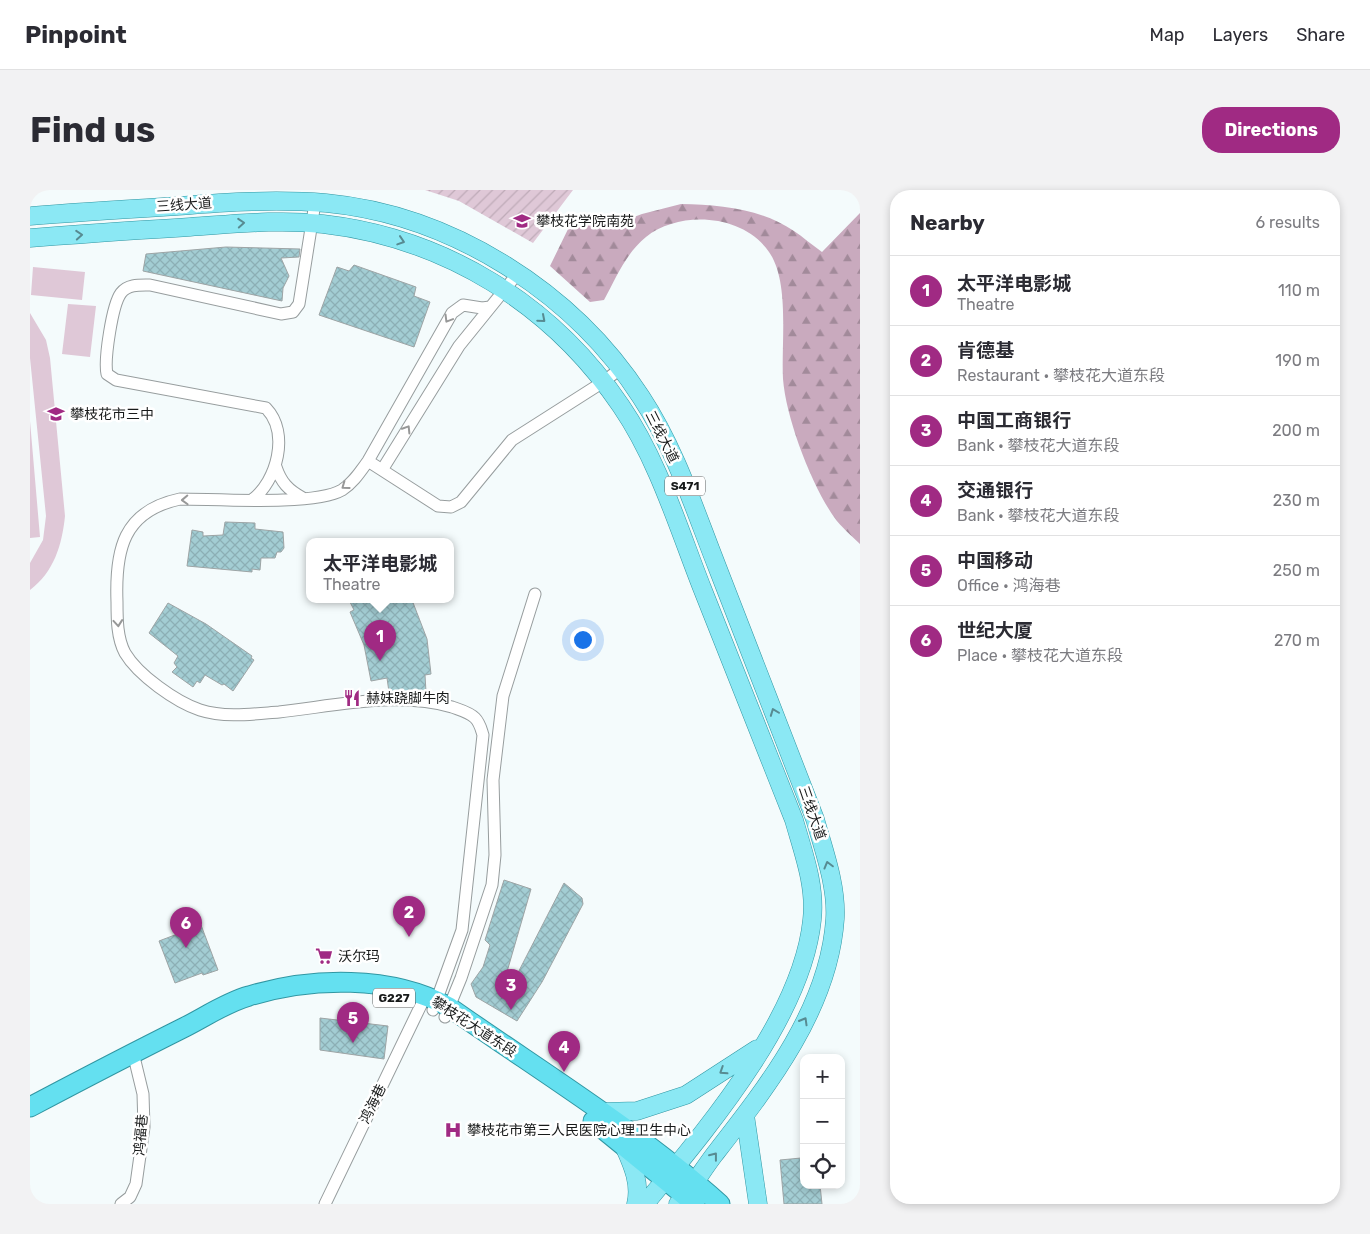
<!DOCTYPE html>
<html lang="en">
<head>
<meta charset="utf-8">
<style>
  :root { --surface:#fff; --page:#f2f2f3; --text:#2b2b33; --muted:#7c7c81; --line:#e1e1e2; --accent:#a02a83 }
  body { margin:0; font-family:Rubik,"Noto Sans SC",sans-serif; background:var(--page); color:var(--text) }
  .controls { position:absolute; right:15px; bottom:15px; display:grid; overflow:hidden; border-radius:10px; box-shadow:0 2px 8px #0003 }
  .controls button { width:45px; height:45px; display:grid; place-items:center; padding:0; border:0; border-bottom:1px solid var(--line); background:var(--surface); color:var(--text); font:25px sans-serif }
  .you { position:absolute; left:552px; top:449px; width:18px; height:18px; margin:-12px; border:4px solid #fff; border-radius:50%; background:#1a73e8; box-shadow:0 0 0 8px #1a73e833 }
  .badge { display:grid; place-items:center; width:32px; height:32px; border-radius:50%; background:var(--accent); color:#fff; font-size:16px; font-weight:700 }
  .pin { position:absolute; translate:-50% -41px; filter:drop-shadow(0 1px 2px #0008) }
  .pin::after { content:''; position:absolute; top:26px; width:18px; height:15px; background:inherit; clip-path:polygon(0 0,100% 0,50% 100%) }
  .popup { position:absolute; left:276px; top:348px; width:148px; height:65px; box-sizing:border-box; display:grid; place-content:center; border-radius:10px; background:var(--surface); filter:drop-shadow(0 1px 4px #0005); font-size:16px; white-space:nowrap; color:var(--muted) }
  .popup b { font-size:19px; color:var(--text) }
  .popup::after { content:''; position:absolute; left:50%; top:100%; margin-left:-10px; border:10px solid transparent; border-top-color:var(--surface) }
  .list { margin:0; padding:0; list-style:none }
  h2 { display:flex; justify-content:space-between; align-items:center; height:65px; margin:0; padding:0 20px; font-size:21px }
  h2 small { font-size:16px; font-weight:400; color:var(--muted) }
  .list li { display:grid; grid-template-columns:32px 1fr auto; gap:15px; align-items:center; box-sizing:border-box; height:70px; padding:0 20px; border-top:1px solid var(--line) }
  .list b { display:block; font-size:19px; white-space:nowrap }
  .list p { margin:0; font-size:16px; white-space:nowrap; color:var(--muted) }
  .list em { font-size:16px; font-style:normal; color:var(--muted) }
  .icon { flex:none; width:28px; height:28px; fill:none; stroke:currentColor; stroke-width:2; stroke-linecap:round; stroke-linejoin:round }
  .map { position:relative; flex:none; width:830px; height:1014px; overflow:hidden; border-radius:20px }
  header { display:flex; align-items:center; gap:30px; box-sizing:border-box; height:70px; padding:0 25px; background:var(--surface); border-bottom:1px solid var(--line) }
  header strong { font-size:24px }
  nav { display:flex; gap:28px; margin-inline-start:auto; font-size:18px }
  .intro { display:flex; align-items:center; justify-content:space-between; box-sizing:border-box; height:120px; padding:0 30px }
  h1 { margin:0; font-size:35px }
  .button { padding:12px 22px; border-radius:20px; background:var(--accent); color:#fff; font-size:18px; font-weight:700 }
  main { display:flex; gap:30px; padding:0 30px }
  aside { flex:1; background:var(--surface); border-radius:20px; box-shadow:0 2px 8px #0003 }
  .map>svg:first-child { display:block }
</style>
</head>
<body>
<header>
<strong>Pinpoint</strong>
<nav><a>Map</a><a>Layers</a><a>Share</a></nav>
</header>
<div class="intro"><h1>Find us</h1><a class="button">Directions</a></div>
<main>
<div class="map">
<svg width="830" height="1014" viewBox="0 0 830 1014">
  <defs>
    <pattern id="forest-firs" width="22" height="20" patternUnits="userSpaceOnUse" patternTransform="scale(1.25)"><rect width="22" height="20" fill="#c9aabe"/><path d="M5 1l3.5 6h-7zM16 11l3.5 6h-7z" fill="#a28a9a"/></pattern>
    <pattern id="garden-furrows" width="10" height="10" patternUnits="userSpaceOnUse" patternTransform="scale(1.25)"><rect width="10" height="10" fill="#dfc8d7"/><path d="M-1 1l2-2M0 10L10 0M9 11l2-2" fill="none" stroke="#bfabb8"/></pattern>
    <pattern id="building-cross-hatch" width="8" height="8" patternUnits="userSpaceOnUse" patternTransform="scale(1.25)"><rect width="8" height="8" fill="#a3cdd3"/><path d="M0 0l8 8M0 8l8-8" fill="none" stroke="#8cafb5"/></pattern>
  </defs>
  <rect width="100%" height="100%" fill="#f4fbfc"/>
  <path fill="url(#forest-firs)" d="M 651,14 C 690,15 730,18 764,41 C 773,47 782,55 792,62 L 830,23 L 830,354 C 821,345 811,337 804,327 C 781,294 756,228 753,189 C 751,152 760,92 739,62 C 713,24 650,20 616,47 C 596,63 586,88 574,110 L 560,112 L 520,76 L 541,33 L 577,37 L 612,24 Z"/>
  <path fill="url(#garden-furrows)" d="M 395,0 L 543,0 L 503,53 L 429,11 Z"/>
  <path fill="#dfc8d7" d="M 3,77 L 55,82 L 52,110 L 1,105 Z
    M 38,114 L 66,116 L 60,167 L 32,164 Z
    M 0,123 L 16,150 L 20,168 L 35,326 C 32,355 24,382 0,400 L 0,373 L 13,350 L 16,326 L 0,168 Z
    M 0,231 L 10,347 L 0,348 Z"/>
  <path fill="url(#building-cross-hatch)" stroke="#9da4a5" d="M 196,57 L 270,59 L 269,67 L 251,68 L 259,86 L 253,98 L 252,111 L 113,81 L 116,64 Z
    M 324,75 L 386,97 L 384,106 L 400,112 L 384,157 L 289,125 L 307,77 L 319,81 Z
    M 195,332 L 225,333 L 225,339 L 253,342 L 254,358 L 251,362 L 247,362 L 245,368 L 231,368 L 230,380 L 222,379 L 222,382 L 157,376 L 162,340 L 173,342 L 173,346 L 193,345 Z
    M 319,410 L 382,410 L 397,449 L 401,484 L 395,485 L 396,502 L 359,502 L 357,488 L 341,491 L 334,455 L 320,422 L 324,420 Z
    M 138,413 L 176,434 L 222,466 L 221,468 L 224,470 L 203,501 L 194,494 L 192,495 L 175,485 L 170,493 L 167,491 L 163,497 L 142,482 L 147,477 L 144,473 L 148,466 L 119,443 Z
    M 474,690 L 501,699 L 470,806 L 475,808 L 534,693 L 552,708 L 553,714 L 512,792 L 487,831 L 446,807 L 441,794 L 453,777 L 460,755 L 455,750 Z
    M 171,735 L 188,780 L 173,785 L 172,783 L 145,793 L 129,751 Z
    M 290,828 L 358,836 L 354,869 L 290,860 Z
    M 771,968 L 772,974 L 774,974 L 774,995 L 790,995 L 792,1014 L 754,1014 L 750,970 Z"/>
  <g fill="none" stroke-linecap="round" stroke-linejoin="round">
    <g stroke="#979d9e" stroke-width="13">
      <path id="minor" d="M 338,271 L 408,316 L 421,317 L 431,312 L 482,250 L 573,192 L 590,179
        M 246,277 C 251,292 258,300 273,308
        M 352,280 L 429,156 L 488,83
        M 222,310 C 247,291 260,243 236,218 L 86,190 L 77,184 C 74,170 82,115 91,103 C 98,94 110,95 120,95 L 251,124 L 263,122 L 269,114 L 285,13
        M 403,820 L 432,740 L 453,545 C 451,539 450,533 445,528 C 439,522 430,520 422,517 C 367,501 304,516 249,522 C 223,524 195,528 170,520 C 146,512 108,485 95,463 C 87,448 87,429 87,412 C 85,360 93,321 150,309 C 185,309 285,316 312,300 C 323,293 330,282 338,271 L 422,123 L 433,115 L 452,118 L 460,117
        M 415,827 L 431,788 L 462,695 L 465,665 L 463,590 L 473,506 L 505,404
        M 91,1014 L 100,1007 L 106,994 L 114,937 L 113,904 L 105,871
        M 295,1014 L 391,815"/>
    </g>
    <g stroke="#3196a2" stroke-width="19">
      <path id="primary" d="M 0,26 C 49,22 99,19 148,16 C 198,12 246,9 296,13 C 422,25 543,102 611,207 C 646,260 665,321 688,379 C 720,462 753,546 785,629 C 794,661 807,696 805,729 C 799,819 737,897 684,965 C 672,981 661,999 648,1014
        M 0,48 C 53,44 107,40 160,37 C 205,34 249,29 293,34 C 415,48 522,114 591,216 C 628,270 648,337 672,398 C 703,475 733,553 764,630 C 773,662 786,696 782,730 C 772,828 676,940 615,1014
        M 572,922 L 607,921 L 656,905 L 727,859
        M 715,925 L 728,1014
        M 594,956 C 602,974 611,993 606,1014"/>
    </g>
    <g stroke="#3196a2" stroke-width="21">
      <path id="trunk" d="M 0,917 C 51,890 103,863 155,837 C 175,827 197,812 219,806 C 281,787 362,785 419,817 C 510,881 607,940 690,1014
        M 563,931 L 665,1014"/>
    </g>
    <use href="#minor" stroke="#fff" stroke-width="11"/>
    <use href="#primary" stroke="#8be8f4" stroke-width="18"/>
    <use href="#trunk" stroke="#64e0f0" stroke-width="19"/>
  </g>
  <defs><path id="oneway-chevron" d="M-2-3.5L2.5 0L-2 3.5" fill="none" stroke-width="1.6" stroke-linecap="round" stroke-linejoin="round" transform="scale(1.25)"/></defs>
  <g stroke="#578b92">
    <use href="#oneway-chevron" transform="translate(211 33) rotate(-4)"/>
    <use href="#oneway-chevron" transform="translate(49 45) rotate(-4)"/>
    <use href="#oneway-chevron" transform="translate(371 51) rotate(18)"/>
    <use href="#oneway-chevron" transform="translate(512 129) rotate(41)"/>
    <use href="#oneway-chevron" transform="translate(744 522) rotate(-111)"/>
    <use href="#oneway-chevron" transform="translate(798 675) rotate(-105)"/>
    <use href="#oneway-chevron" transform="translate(774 831) rotate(-60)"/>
    <use href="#oneway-chevron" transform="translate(693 881) rotate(147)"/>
    <use href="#oneway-chevron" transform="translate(684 966) rotate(-52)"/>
  </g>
  <g stroke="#979898">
    <use href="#oneway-chevron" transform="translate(418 129) rotate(121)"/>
    <use href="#oneway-chevron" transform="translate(377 239) rotate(-58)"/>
    <use href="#oneway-chevron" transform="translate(315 296) rotate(144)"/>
    <use href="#oneway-chevron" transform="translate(155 310) rotate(178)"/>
    <use href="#oneway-chevron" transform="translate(88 433) rotate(85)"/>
  </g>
  <defs>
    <g id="university-bare" transform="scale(1.35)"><path d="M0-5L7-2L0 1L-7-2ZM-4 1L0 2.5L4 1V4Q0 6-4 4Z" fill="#a02a83" stroke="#fff" stroke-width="2.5" paint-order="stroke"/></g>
    <g id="school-bare" transform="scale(1.35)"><path d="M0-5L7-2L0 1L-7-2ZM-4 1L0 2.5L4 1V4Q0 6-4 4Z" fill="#a02a83" stroke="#fff" stroke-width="2.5" paint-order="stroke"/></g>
    <g id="restaurant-bare" transform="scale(1.35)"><path d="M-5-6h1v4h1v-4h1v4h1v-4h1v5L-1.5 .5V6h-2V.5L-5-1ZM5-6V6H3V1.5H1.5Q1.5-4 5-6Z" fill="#a02a83" stroke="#fff" stroke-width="2.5" paint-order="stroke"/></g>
    <g id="supermarket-bare" transform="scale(1.35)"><path d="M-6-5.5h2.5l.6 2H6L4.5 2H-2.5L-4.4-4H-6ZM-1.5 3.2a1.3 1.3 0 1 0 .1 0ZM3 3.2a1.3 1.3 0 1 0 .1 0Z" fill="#a02a83" stroke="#fff" stroke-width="2.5" paint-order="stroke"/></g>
    <g id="hospital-bare" transform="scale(1.35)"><path d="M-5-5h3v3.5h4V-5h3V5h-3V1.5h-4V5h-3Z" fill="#a02a83" stroke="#fff" stroke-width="2.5" paint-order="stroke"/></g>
  </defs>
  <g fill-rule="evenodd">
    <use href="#university-bare" x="492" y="31"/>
    <use href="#school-bare" x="26" y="224"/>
    <use href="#restaurant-bare" x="322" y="508"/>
    <use href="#supermarket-bare" x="294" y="766"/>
    <use href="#hospital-bare" x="423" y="940"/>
  </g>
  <g text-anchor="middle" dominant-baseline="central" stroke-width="5" stroke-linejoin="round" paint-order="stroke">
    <g fill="#fff" stroke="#5d5f5f" stroke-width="1">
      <rect x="635" y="286.5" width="40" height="19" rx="4"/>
      <rect x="343" y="798.5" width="42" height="19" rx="4"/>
    </g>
    <g font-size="12" font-weight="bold" fill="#181a1a">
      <text x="655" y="296">S471</text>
      <text x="364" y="808">G227</text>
    </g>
    <g font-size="14" fill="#181a1a" stroke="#fff">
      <text transform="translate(154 15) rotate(-4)">三线大道</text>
      <text transform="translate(632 247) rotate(63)">三线大道</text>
      <text transform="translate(782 623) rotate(71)">三线大道</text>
      <text transform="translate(444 837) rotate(33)">攀枝花大道东段</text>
      <text transform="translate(343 914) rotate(-64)">鸿海巷</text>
      <text transform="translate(111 945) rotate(-85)">鸿福巷</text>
    </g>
    <g font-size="14" fill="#181a1a" stroke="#fff" text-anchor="start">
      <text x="506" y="31">攀枝花学院南苑</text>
      <text x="40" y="224">攀枝花市三中</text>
      <text x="336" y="508">赫妹跷脚牛肉</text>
      <text x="308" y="766">沃尔玛</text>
      <text x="437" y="940">攀枝花市第三人民医院心理卫生中心</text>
    </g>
  </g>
</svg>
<div class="controls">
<button>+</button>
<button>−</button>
<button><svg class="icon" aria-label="locate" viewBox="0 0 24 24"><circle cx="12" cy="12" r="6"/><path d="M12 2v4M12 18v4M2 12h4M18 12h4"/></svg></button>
</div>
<div class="you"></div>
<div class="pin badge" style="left:350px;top:471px">1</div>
<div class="popup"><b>太平洋电影城</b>Theatre</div>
<div class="pin badge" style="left:379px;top:747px">2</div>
<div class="pin badge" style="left:481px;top:820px">3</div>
<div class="pin badge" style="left:534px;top:882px">4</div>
<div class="pin badge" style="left:323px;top:853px">5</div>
<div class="pin badge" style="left:156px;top:758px">6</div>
</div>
<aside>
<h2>Nearby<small>6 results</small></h2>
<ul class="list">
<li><span class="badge">1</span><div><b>太平洋电影城</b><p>Theatre</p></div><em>110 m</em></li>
<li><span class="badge">2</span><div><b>肯德基</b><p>Restaurant · 攀枝花大道东段</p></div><em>190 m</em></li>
<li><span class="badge">3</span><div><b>中国工商银行</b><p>Bank · 攀枝花大道东段</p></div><em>200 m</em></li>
<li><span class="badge">4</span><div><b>交通银行</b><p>Bank · 攀枝花大道东段</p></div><em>230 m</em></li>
<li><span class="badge">5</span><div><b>中国移动</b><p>Office · 鸿海巷</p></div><em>250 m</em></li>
<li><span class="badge">6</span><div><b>世纪大厦</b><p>Place · 攀枝花大道东段</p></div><em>270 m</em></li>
</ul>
</aside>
</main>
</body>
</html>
